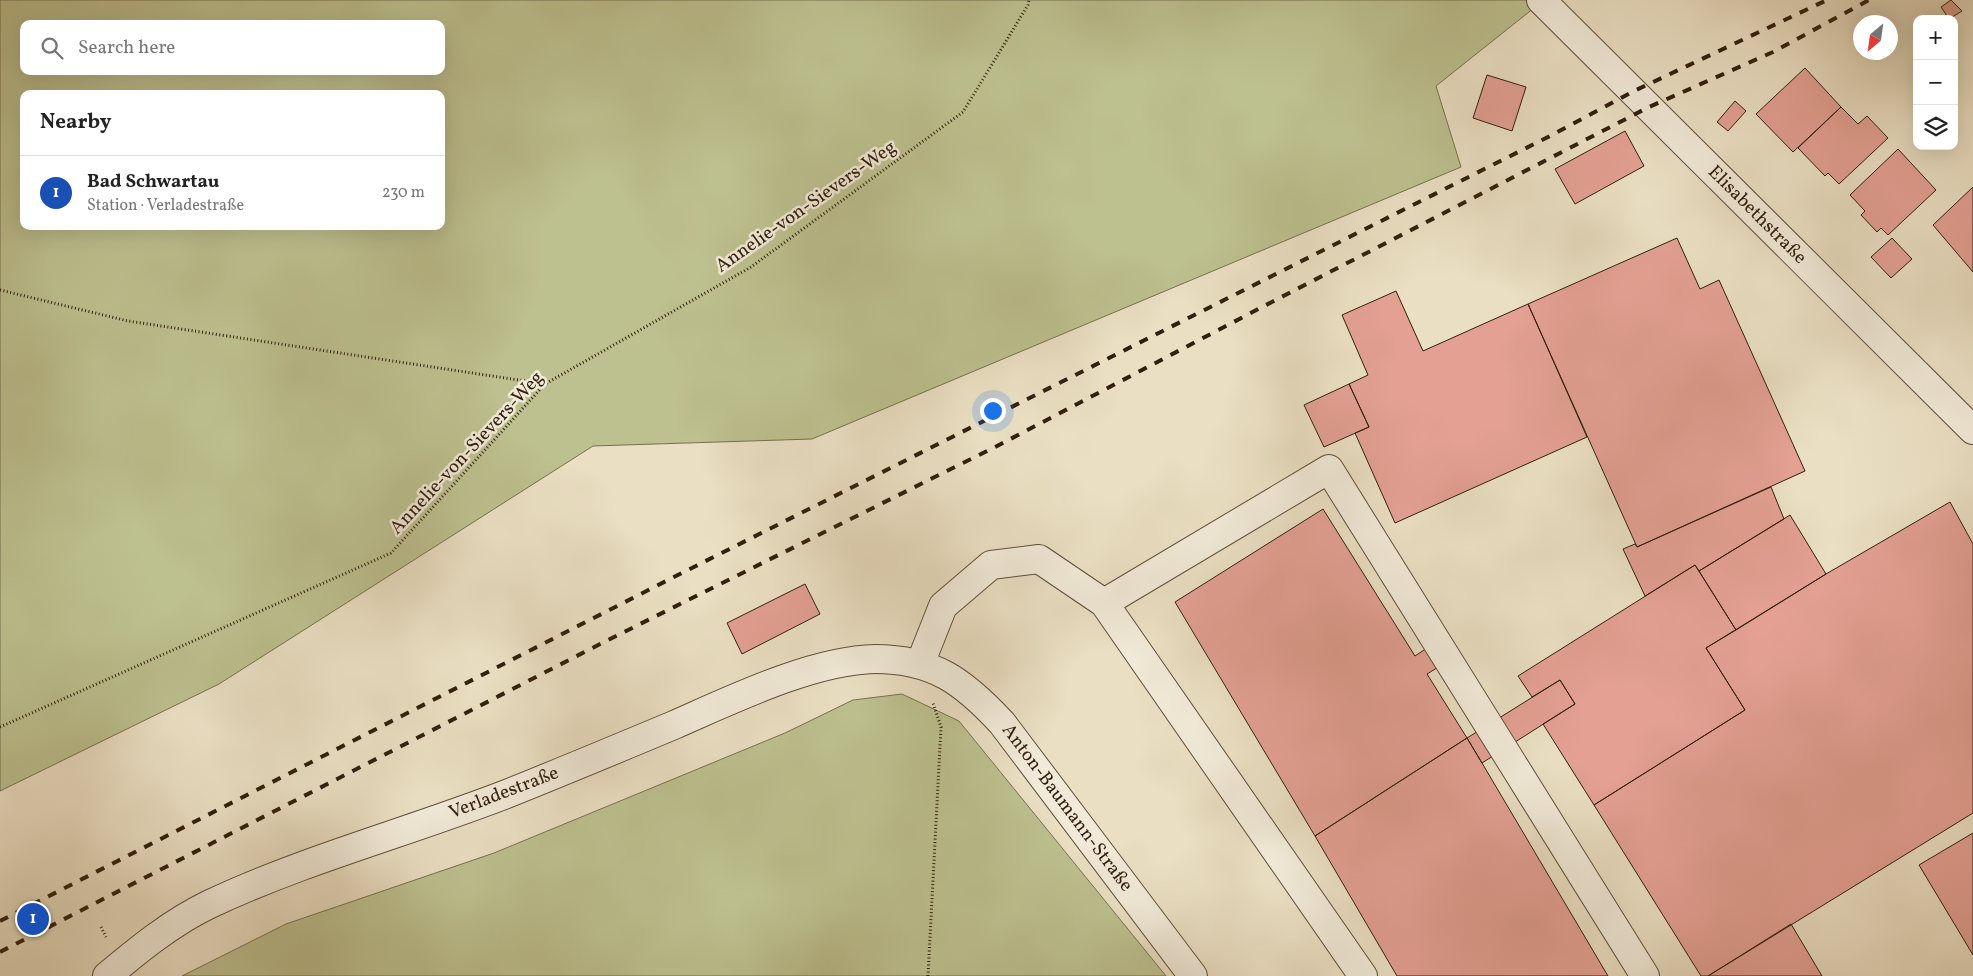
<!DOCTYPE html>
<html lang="en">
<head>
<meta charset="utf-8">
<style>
  :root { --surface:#fff; --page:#f6f6f6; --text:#222; --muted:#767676; --line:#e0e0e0; --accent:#8f2418 }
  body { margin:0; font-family:Vollkorn,serif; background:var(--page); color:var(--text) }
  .controls { position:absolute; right:15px; top:15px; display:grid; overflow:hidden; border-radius:10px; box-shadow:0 5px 20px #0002 }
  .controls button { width:45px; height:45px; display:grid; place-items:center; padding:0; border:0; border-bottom:1px solid var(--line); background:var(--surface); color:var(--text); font:25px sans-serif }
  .compass { position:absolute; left:1853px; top:15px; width:45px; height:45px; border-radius:50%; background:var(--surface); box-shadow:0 5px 20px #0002; rotate:209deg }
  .you { position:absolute; left:992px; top:410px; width:18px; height:18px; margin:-12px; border:4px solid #fff; border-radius:50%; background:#1a73e8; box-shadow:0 0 0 8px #1a73e833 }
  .badge { display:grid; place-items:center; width:32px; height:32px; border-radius:50%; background:var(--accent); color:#fff; font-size:16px; font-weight:700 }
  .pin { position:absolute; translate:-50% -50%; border:2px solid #fff; box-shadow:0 1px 5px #0006 }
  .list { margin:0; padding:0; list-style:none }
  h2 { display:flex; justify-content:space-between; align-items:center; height:65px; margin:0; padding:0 20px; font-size:21px }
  h2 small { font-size:16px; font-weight:400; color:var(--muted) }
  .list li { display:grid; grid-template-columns:32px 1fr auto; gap:15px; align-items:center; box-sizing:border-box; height:75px; padding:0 20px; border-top:1px solid var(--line) }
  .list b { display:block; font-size:19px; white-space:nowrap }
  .list p { margin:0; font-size:16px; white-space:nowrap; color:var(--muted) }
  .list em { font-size:16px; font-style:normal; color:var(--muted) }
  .icon { flex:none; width:28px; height:28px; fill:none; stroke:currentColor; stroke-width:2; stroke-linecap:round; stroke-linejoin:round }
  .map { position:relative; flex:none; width:1973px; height:976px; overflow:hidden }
  .search { position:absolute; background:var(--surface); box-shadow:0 5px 20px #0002; left:20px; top:20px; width:425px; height:55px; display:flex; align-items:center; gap:12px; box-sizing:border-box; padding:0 18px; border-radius:10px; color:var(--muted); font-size:19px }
  .panel { position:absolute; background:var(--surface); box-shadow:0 5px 20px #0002; left:20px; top:90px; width:425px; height:140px; border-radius:10px }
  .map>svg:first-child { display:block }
</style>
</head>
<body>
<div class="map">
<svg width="1973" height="976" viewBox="0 0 1973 976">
  <rect width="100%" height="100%" fill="#eadfc3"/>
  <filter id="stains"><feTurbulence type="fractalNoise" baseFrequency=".004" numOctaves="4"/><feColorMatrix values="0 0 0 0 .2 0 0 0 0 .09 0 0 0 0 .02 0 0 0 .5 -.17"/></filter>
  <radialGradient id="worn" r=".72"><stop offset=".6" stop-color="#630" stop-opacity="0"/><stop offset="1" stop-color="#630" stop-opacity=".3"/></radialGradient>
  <path fill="#bdc08f" stroke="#77704e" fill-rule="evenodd" d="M 0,0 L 1526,0 L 1534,8 L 1436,86 L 1461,167 L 812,439 L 593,446 L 219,684 L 0,791 ZM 24,24 L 441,24 L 441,71 L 24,71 ZM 24,94 L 441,94 L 441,226 L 24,226 Z
    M 902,694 L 959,721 L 1166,976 L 182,976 L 286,924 L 494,853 L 785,733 L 853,700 Z"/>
  <path fill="#e3a093" stroke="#311f0e" d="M 1951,0 L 1962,11 L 1949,19 L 1941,7 Z
    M 1805,68 L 1841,107 L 1793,152 L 1756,114 Z
    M 1487,75 L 1526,87 L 1512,131 L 1473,118 Z
    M 1735,101 L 1746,111 L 1728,131 L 1717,122 Z
    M 1841,107 L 1858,124 L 1867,116 L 1888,138 L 1839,184 L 1828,173 L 1825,176 L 1798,148 Z
    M 1625,131 L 1644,166 L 1575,204 L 1555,169 Z
    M 1898,149 L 1936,190 L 1888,235 L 1881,228 L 1877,232 L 1861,215 L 1865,211 L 1850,195 Z
    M 1973,187 L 1973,272 L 1933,225 Z
    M 1677,238 L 1700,289 L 1719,280 L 1805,471 L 1637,547 L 1528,304 Z
    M 1892,238 L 1912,259 L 1891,278 L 1871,257 Z
    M 1396,291 L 1423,351 L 1528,304 L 1587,437 L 1395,523 L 1355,433 L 1369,427 L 1349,384 L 1368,375 L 1342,315 Z
    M 1349,384 L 1369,427 L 1324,447 L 1304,405 Z
    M 1771,487 L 1784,519 L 1699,571 L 1695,565 L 1645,596 L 1623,549 L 1635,544 L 1637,547 Z
    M 1950,502 L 1973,544 L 1973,813 L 1708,976 L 1701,976 L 1594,805 L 1745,710 L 1706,648 L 1826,574 Z
    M 1323,509 L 1415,656 L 1433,644 L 1445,663 L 1427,674 L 1467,738 L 1315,836 L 1175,602 Z
    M 1790,515 L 1826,574 L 1736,630 L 1699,571 Z
    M 1695,565 L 1736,630 L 1706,648 L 1745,710 L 1594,805 L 1543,724 L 1575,704 L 1560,680 L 1532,697 L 1518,676 Z
    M 805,584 L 820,614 L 742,654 L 727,623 Z
    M 1560,680 L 1575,704 L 1482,763 L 1467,738 Z
    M 1467,738 L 1482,763 L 1608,976 L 1397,976 L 1315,836 Z
    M 1973,833 L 1973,955 L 1919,865 Z
    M 1791,924 L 1822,976 L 1708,976 Z"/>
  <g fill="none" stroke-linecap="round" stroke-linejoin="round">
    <g stroke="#5f4f3b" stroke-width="30">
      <path id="minor" d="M 1541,0 L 1973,430
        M 920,664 L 943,606 L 991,565 L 1039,559 L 1104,603
        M 107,976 C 138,950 171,923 208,905 C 305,859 409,832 509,793 C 564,771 619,748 674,725 C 731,700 813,660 875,659 C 934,659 964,682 1002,723 L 1193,976
        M 1363,976 L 1104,603 L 1329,469 L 1645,976"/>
    </g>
    <path stroke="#311f0e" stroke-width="3" stroke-dasharray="1 2.5" stroke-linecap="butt" d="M 0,290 L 128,321 L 545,384
      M 0,727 L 391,553 L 545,384 L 751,267 L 963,112 L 1028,5 L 1029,0
      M 101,927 L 106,937
      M 928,976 L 941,727 L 933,703"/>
    <use href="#minor" stroke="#f1ead8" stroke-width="28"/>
    <path stroke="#311f0e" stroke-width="4" stroke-dasharray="9 9" stroke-linecap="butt" d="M 0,921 L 672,578 L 1548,137 L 1634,91 L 1827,0
      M 0,952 L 608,640 L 999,445 L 1266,305 L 1649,107 L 1773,52 L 1869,0"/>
  </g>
  <g text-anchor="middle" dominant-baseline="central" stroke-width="5" stroke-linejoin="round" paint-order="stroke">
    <g font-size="19" fill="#311f0e" stroke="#f1ead8">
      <text transform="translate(806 207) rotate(-35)">Annelie-von-Sievers-Weg</text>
      <text transform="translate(1757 215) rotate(45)">Elisabethstraße</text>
      <text transform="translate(467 453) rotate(-47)">Annelie-von-Sievers-Weg</text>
      <text transform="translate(504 793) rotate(-21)">Verladestraße</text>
      <text transform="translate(1067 808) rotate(53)">Anton-Baumann-Straße</text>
    </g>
  </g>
  <rect width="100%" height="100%" filter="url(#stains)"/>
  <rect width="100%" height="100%" fill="url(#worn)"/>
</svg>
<div class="controls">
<button>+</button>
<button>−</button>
<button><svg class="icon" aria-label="layers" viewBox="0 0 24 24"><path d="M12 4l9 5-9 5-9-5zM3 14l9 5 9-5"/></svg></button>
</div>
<svg class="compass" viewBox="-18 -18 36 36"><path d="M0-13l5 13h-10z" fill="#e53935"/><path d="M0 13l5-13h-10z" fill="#767676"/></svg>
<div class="you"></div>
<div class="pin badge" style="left:33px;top:919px;background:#1a4fb4">1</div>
<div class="search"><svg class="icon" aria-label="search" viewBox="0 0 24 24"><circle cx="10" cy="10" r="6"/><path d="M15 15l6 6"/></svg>Search here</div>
<section class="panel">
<h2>Nearby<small></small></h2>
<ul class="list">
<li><span class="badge" style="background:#1a4fb4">1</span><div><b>Bad Schwartau</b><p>Station · Verladestraße</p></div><em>230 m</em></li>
</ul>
</section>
</div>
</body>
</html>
